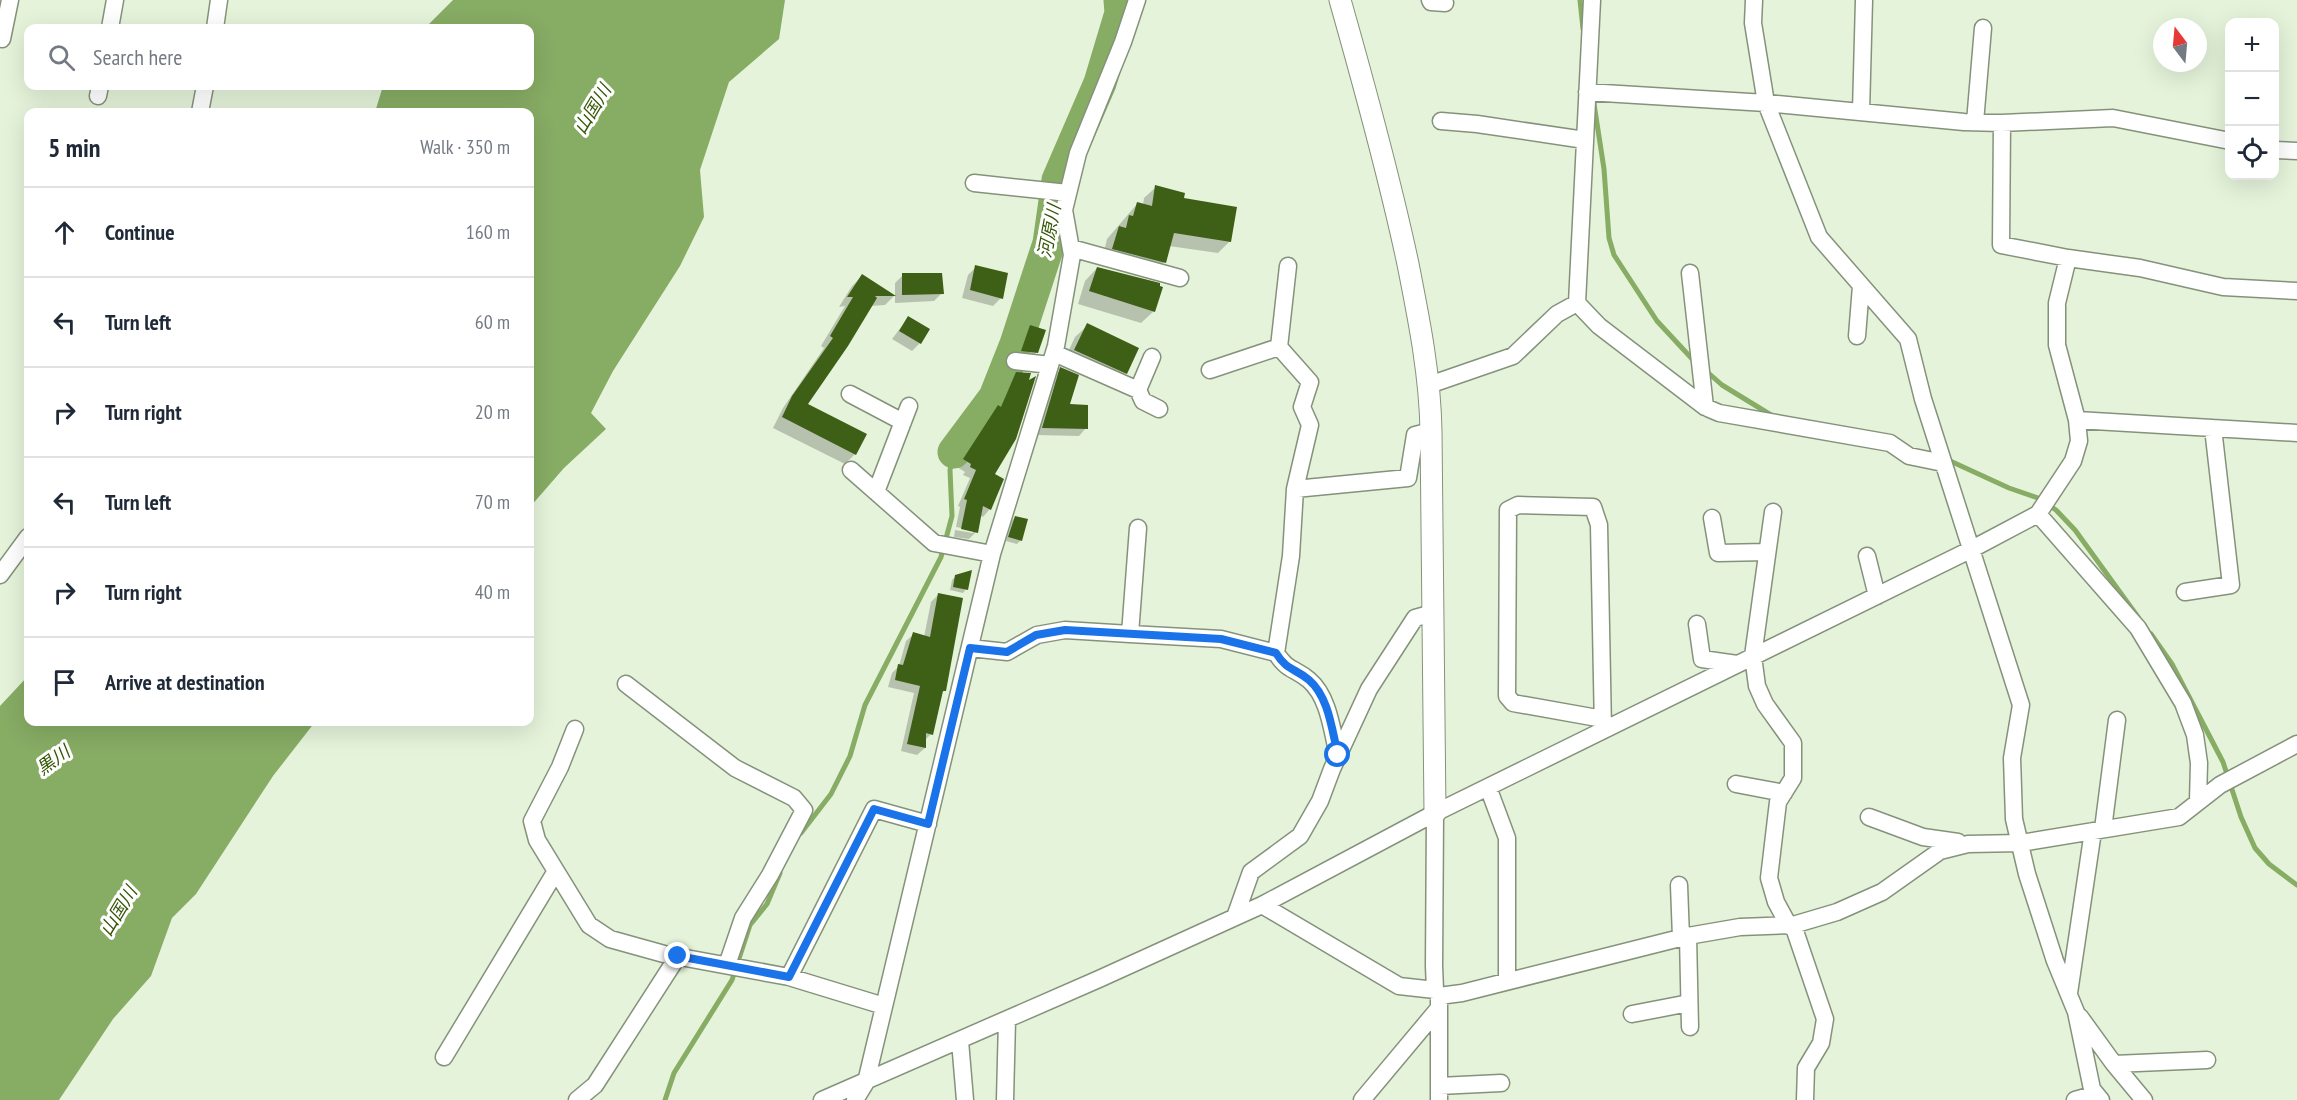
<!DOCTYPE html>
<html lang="en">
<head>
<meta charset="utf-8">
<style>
  :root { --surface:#fff; --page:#f2f2f3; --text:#1f2937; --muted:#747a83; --line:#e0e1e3 }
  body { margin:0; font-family:"PT Sans Narrow","Noto Sans JP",sans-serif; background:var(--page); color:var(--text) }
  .controls { position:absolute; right:18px; top:18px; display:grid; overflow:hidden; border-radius:12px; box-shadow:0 6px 24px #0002 }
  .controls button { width:54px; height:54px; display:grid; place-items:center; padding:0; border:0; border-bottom:2px solid var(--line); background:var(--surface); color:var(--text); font:30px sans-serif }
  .compass { position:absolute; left:2153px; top:18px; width:54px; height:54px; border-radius:50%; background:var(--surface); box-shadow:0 6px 24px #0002; rotate:344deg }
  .stop { position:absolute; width:18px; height:18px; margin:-14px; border:4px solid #1a73e8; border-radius:50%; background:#fff }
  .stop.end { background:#1a73e8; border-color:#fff; box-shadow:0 2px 6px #0008 }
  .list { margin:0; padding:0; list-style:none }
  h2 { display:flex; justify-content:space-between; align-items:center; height:78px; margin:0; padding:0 24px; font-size:26px }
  h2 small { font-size:20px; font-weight:400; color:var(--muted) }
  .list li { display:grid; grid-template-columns:39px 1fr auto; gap:18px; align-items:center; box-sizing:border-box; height:90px; padding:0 24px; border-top:2px solid var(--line) }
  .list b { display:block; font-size:22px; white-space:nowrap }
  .list em { font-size:20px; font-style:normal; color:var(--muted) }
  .icon { flex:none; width:33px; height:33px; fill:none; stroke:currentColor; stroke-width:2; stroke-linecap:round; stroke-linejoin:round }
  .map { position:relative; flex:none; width:2297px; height:1100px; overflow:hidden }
  .search { position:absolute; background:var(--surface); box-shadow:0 6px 24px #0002; left:24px; top:24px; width:510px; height:66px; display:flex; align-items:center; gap:15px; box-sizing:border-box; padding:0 21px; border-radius:12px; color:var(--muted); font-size:22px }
  .panel { position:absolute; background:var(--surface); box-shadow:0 6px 24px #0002; left:24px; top:108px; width:510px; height:618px; border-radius:12px }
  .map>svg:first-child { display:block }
</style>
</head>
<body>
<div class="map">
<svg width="2297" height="1100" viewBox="0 0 2297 1100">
  <rect width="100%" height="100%" fill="#e5f3da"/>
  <path fill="#87ac64" d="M 453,0 L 785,0 L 779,39 L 729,82 L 700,170 L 704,217 L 680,266 L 613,371 L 591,413 L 606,429 L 564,468 L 530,507 L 530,112 L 375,112 L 383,86 L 530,86 L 530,28 L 425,28 Z
    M 28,676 L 28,722 L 315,722 L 273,776 L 196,894 L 172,918 L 151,976 L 113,1019 L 59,1100 L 0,1100 L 0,706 Z"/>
  <path fill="#0003" d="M 1156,187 L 1182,200 L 1230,241 L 1218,253 L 1169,246 L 1164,262 L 1152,274 L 1102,260 L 1107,239 L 1137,204 L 1143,205 L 1144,198 Z
    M 976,267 L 1001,298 L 993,306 L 962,298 L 968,275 Z
    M 1097,268 L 1154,311 L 1141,323 L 1078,304 L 1085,281 Z
    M 903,275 L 942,293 L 934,301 L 895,303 L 895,283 Z
    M 862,276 L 894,296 L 885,305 L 870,306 L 805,405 L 855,454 L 845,464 L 773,428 L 783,408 L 824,348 L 821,346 L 845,306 L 839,307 L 852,286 Z
    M 908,318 L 920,343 L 912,351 L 892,339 Z
    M 1088,325 L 1126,373 L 1113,385 L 1063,363 L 1075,337 Z
    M 1030,327 L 1037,352 L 1028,360 L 1014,358 L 1022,335 Z
    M 1061,369 L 1068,406 L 1086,428 L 1079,436 L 1036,435 L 1054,376 Z
    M 1017,373 L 993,475 L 990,509 L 983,517 L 979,515 L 976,532 L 969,539 L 954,537 L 955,530 L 973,533 L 973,530 L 956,527 L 960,507 L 958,506 L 970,478 L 963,475 L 965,472 L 957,467 L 990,415 L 997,408 L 1009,381 Z
    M 1015,517 L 1021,540 L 1017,544 L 1006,541 L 1012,521 Z
    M 956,576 L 966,589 L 963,593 L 950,590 L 952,580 Z
    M 939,594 L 944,691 L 940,694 L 931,734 L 924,741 L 925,748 L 917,755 L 901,751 L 914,693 L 888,687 L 892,673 L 899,666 L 906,641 L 914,634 L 924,637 L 931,602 Z"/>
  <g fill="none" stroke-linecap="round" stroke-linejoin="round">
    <path stroke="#87ac64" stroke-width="5" d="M 1580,0 L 1583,29
      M 1594,104 L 1604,169 L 1609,238 L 1614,255 L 1657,321 L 1695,362
      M 1705,370 L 1722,385 L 1771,415
      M 1948,460 L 2009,488 L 2038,498 L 2056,510 L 2075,530 L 2138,617
      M 2151,634 L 2172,664 L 2223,762 L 2241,817 L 2255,848 L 2269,864 L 2297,885
      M 801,833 L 831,794 L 850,756 L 865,705 L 941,557 L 952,516 L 950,470 L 954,452
      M 665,1100 L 674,1073 L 732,980 L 750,925 L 767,904 L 780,873"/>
    <path stroke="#87ac64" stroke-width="33" d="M 954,452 L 995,397 L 1016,344 L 1049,243 L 1058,180 L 1100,83 L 1121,13 L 1120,0"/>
  </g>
  <path fill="#3e5f16" d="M 1155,185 L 1185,193 L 1184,198 L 1237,207 L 1231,242 L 1174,233 L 1166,263 L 1112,249 L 1119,226 L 1126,228 L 1129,215 L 1133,216 L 1137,202 L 1152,206 Z
    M 975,265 L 1008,273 L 1003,299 L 970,290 Z
    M 1097,267 L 1160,283 L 1160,286 L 1163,287 L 1155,312 L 1089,291 Z
    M 902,273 L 942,273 L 944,294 L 902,295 Z
    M 862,274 L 896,296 L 875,296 L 877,298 L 848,346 L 808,404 L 867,434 L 856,455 L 782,417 L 792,396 L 833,338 L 830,336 L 853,297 L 847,297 Z
    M 908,316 L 930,329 L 921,344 L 899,331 Z
    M 1087,323 L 1139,348 L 1127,374 L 1074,350 Z
    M 1030,325 L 1046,330 L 1038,353 L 1021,351 Z
    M 1060,367 L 1079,375 L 1070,404 L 1088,405 L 1088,429 L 1042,428 Z
    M 1016,372 L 1031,373 L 1029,380 L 1036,376 L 1016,439 L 995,474 L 1004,479 L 991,510 L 983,506 L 978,533 L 961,529 L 967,500 L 964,499 L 976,470 L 970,467 L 971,464 L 963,459 L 998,405 L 1001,407 Z
    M 1015,516 L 1028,519 L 1022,541 L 1008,537 Z
    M 972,570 L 968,590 L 953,587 L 955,575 Z
    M 938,593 L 963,598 L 946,691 L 943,691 L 933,735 L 926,733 L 926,748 L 907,744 L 920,686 L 895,680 L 898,664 L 903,665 L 913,632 L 930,637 Z"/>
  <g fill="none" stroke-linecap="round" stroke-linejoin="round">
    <g stroke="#85927b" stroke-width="19">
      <path id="minor" d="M 1430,0 L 1431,2 L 1445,3
        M 1592,0 L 1577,303 L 1599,326 L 1705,407 L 1719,413 L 1890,443 L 1909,456 L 1943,463
        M 1754,0 L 1753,23 L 1766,103 L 1819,237 L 1908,339 L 1923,399 L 2021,705 L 2012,758 L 2014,819 L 2027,874 L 2055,961 L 2076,1012 L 2092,1089 L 2101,1100
        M 110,28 L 115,0
        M 215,28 L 219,0
        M 2,39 L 10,0
        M 1587,92 L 1766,103 L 1964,122 L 2002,123 L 2113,118 L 2230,141
        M 98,96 L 100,86
        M 200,112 L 205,86
        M 1861,112 L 1864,0
        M 1441,121 L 1477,124 L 1585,140
        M 1975,122 L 1983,28
        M 2002,123 L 2001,245 L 2068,258 L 2140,268 L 2223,287 L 2297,291
        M 2274,150 L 2297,151
        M 974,183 L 1068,193
        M 1071,248 L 1180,278
        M 1288,266 L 1279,347 L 1310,382 L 1302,407 L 1310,425 L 1295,489
        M 1690,273 L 1705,407
        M 1857,336 L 1861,286
        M 1054,353 L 1138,390 L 1143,401 L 1159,409
        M 1015,361 L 1050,365
        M 1210,370 L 1279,347
        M 1429,385 L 1513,356 L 1557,314 L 1577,303
        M 1138,390 L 1152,357
        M 850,394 L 903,422
        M 2077,420 L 2297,433
        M 851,470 L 934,543 L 992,554
        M 876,492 L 909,406
        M 1773,512 L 1753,656 L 1757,686 L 1765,704 L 1793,743 L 1793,778 L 1778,802 L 1769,878 L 1776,902 L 1789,926
        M 2038,514 L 2138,628 L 2183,703 L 2195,735 L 2199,763 L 2198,801
        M 1712,518 L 1718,553 L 1767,552
        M 1867,556 L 1877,596
        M 0,575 L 28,537
        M 2185,592 L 2231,585 L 2213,428
        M 1697,624 L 1702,659 L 1737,664
        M 1130,634 L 1221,639 L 1276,653 L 1291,556 L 1295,489 L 1408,478 L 1415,435 L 1431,431
        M 970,648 L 1007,652 L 1037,635 L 1065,630 L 1130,634 L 1138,528
        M 1276,653 C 1287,671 1295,668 1309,680 C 1329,697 1332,731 1338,755
        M 626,684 L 735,768 L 794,798 L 804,810 L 770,875 L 743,918 L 727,965
        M 1603,719 L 1513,703 L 1507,696 L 1508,510 L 1518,505 L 1593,507 L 1599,525 L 1603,730
        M 575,729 L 560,767 L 532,821 L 537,840 L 589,925 L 610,939 L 664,954 L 789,977 L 884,1006
        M 1736,784 L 1784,793
        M 1488,787 L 1507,838 L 1507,981
        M 1435,813 L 1434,966 L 1435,990 L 1439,996 L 1439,1100
        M 1869,817 L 1923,837 L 1958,842
        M 2103,829 L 2117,720
        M 1679,885 L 1681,938
        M 1262,905 L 1399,986 L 1435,990
        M 1235,917 L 1251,872 L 1300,836 L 1320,801 L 1332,769 L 1369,689 L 1415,618 L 1433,613
        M 1793,925 L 1825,1019 L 1821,1043 L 1806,1068 L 1805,1100
        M 1688,936 L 1690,1027
        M 789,977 L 874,809 L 928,824
        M 2069,993 L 2093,831
        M 1439,996 L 1462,993 L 1688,936 L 1740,927 L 1793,925 L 1837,912 L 1882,892 L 1940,851 L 1968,844 L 2021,843 L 2179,817 L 2220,785 L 2297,744
        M 1632,1014 L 1689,1003
        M 2080,1017 L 2114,1064 L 2144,1100
        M 960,1041 L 965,1100
        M 444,1057 L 556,871
        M 2114,1064 L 2207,1060
        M 1439,1086 L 1501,1083
        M 577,1100 L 595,1085 L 678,956
        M 822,1100 L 1099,979 L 1262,905 L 1435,813 L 1972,549 L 2038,514 L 2073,461 L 2079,441 L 2077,420 L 2057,345 L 2057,303 L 2068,258
        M 855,1100 L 866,1082 L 992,554 L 1056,346 L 1072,255 L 1064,210 L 1078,153 L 1123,42 L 1137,0
        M 1005,1100 L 1007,1020
        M 1362,1100 L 1439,1008
        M 2075,1100 L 2096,1094"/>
    </g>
    <g stroke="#85927b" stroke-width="23">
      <path id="tertiary" d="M 1340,0 C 1365,88 1389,175 1408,264 C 1419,320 1430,374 1431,431 L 1435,813"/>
    </g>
    <use href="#minor" stroke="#fff" stroke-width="16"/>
    <use href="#tertiary" stroke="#fff" stroke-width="21"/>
  </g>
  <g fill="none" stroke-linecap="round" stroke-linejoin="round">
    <path stroke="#1a73e8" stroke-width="8" d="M 678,956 L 789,977 L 874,809 L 928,824 L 970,648 L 1007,652 L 1036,635 L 1065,630 L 1221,639 L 1276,653 C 1287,671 1295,668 1309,680 C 1329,697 1332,731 1338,755"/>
  </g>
  <g text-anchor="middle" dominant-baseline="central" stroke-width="6" stroke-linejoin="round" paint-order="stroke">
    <g font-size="18" font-style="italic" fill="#365706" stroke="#fff">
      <text transform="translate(592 109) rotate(-59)">山国川</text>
      <text transform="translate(1049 231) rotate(-79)">河原川</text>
      <text transform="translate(53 760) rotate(-36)">黒川</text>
      <text transform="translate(118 911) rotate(-59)">山国川</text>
    </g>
  </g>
</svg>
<div class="controls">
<button>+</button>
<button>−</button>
<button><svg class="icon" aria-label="locate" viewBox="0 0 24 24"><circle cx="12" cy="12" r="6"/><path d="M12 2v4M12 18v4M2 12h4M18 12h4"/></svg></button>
</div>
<svg class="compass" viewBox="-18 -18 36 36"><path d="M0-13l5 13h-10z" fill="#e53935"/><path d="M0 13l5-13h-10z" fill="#747a83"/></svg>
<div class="stop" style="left:1338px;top:755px"></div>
<div class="stop end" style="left:678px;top:956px"></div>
<div class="search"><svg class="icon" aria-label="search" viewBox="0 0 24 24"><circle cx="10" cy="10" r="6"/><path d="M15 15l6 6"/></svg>Search here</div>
<section class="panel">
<h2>5 min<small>Walk · 350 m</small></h2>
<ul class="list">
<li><svg class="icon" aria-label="ahead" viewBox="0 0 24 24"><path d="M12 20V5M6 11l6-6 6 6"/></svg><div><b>Continue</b></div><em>160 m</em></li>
<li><svg class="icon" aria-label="left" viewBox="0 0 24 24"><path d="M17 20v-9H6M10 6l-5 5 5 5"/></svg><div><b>Turn left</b></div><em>60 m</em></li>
<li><svg class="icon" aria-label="right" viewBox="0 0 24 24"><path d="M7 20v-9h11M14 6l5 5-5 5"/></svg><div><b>Turn right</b></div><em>20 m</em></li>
<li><svg class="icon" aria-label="left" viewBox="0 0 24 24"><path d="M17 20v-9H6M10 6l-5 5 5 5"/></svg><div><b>Turn left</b></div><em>70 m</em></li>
<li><svg class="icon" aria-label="right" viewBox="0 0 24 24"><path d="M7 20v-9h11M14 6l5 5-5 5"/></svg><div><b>Turn right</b></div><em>40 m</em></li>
<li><svg class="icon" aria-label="arrive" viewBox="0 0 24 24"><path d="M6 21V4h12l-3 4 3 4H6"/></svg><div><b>Arrive at destination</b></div></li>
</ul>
</section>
</div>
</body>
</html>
